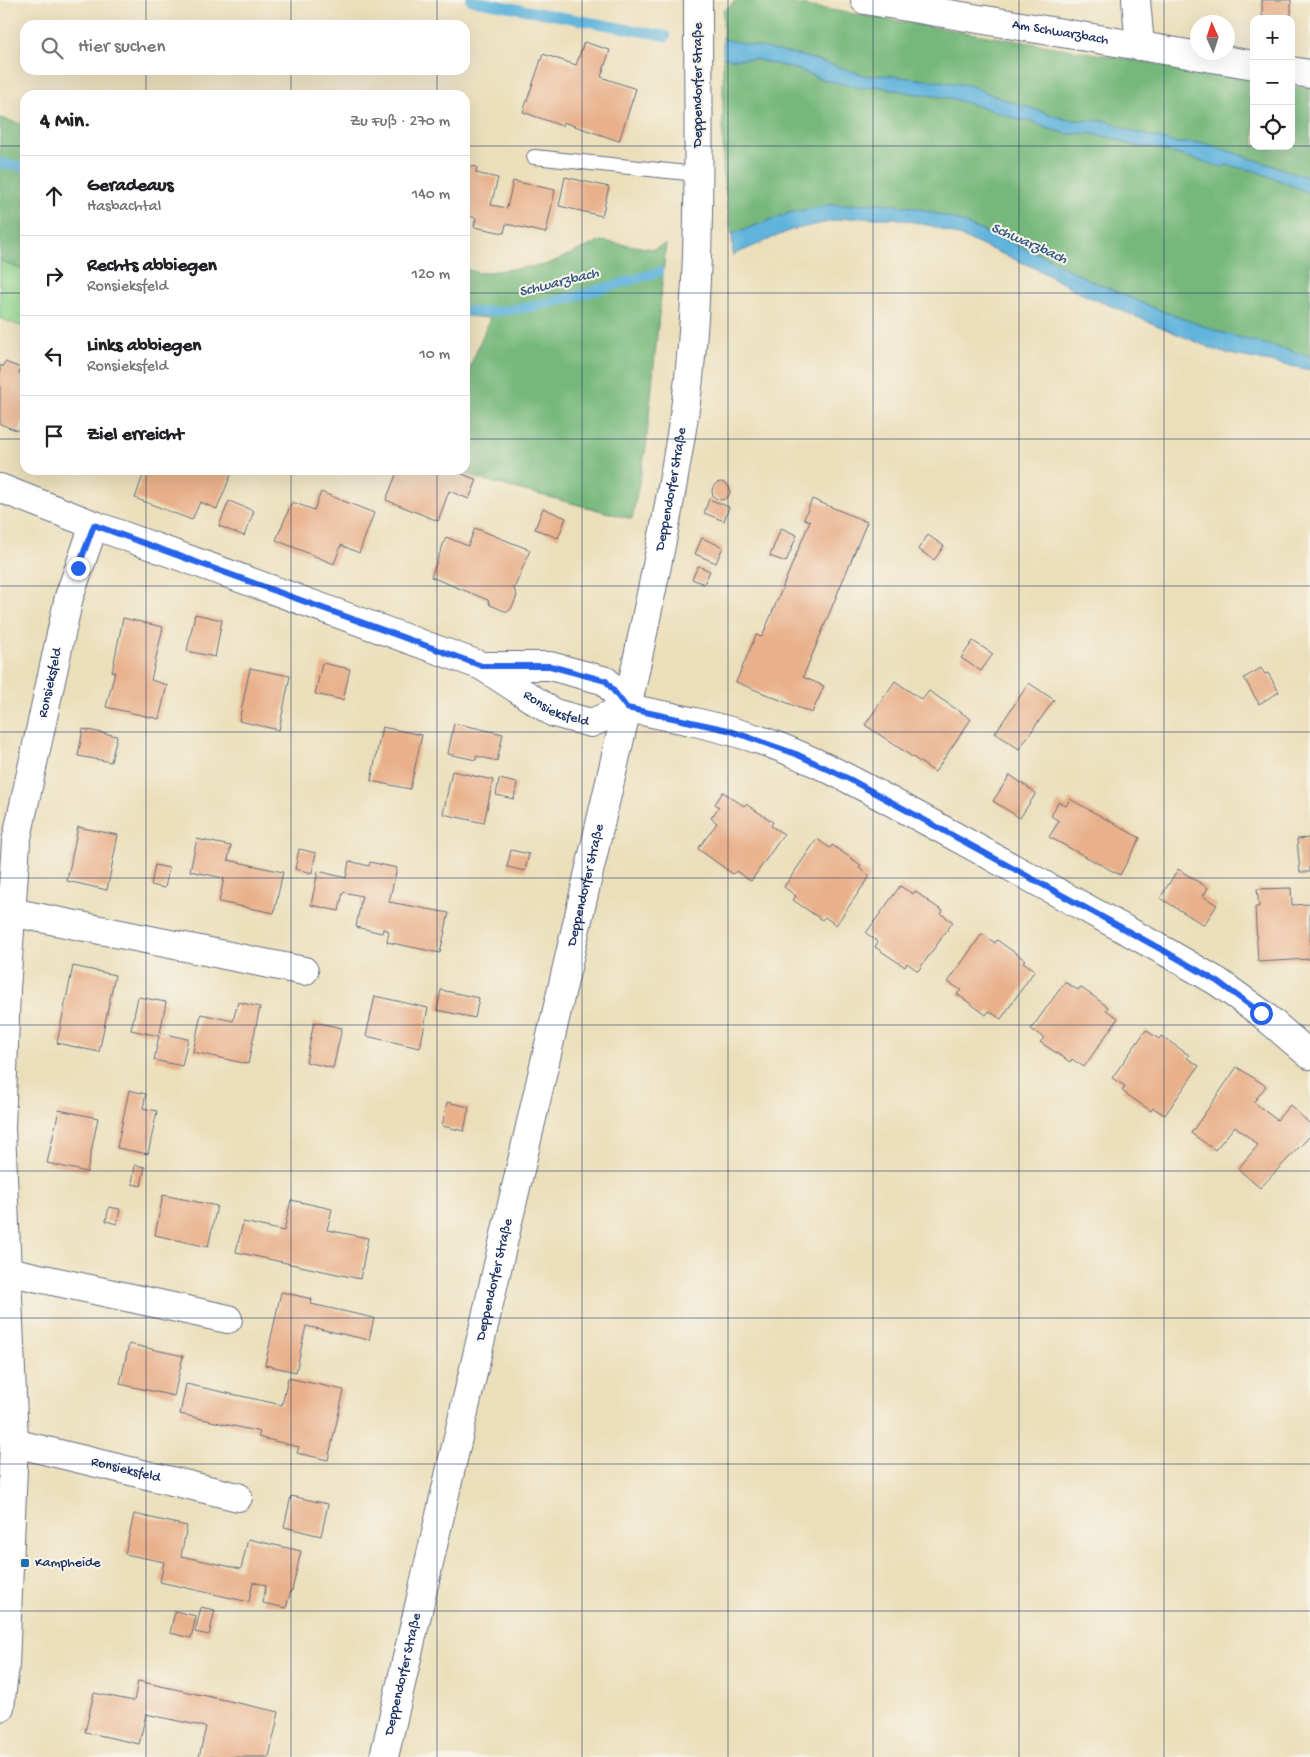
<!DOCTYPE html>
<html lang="de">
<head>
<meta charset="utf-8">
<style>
  :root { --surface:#fff; --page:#f2f2f2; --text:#202124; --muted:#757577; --line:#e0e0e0 }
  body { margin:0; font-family:"Gochi Hand",sans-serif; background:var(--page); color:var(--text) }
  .controls { position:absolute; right:15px; top:15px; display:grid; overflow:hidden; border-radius:10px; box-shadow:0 5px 20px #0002 }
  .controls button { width:45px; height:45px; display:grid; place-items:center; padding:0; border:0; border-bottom:1px solid var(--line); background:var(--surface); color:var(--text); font:25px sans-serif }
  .compass { position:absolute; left:1190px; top:15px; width:45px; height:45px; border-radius:50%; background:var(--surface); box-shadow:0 5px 20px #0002; rotate:357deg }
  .stop { position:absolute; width:15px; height:15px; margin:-11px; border:4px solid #2563eb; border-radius:50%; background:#fff }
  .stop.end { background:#2563eb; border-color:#fff; box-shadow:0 1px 5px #0008 }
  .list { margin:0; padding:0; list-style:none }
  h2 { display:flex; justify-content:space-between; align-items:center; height:65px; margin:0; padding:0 20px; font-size:21px }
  h2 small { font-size:16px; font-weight:400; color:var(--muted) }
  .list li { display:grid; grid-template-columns:32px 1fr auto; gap:15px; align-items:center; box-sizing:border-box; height:80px; padding:0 20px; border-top:1px solid var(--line) }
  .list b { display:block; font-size:19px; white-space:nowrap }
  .list p { margin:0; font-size:16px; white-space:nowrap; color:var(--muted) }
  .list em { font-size:16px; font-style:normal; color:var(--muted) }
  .icon { flex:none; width:28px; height:28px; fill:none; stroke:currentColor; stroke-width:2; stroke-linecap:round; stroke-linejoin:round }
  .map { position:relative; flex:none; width:1310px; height:1757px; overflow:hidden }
  .search { position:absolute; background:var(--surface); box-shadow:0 5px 20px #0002; left:20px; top:20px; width:450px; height:55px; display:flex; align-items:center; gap:12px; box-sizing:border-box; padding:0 18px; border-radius:15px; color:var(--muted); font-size:19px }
  .panel { position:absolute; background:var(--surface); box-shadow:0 5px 20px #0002; left:20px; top:90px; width:450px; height:385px; border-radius:15px }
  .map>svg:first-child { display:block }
</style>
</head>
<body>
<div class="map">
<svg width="1310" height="1757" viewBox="0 0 1310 1757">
  <rect width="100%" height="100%" fill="#f7f3e8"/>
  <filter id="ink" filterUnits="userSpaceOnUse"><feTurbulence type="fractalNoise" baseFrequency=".02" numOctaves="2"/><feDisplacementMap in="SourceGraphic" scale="10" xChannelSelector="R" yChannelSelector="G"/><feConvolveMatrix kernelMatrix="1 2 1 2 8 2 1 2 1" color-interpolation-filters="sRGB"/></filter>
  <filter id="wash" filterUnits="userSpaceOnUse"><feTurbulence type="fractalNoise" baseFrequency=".0096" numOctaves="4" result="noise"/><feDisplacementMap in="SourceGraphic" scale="20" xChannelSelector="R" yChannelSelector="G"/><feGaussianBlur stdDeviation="1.12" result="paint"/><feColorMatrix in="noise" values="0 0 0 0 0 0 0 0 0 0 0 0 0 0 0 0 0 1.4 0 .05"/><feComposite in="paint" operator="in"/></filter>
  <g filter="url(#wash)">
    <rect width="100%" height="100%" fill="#ebdfbb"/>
    <path fill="#93d891" stroke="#578478" d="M 0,261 L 25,271 L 25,328 L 0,318 Z"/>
    <path fill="#76b87b" stroke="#48746c" d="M 737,0 L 770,0 L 1254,80 L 1254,146 L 1291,146 L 1291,86 L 1310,89 L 1310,178 L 1204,143 L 1176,143 L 1131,131 L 1107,121 L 1068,120 L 1002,99 L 969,85 L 883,75 L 867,76 L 810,58 L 732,42 L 723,39 L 723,11 Z
      M 723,57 L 733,59 L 755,59 L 796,69 L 824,80 L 862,87 L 877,86 L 912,93 L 949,98 L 982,107 L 1020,120 L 1030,120 L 1046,128 L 1068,134 L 1088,133 L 1113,138 L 1138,147 L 1151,147 L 1256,171 L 1310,193 L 1310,356 L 1223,333 L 1161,311 L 1087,279 L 1044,256 L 951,218 L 913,207 L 881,203 L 830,205 L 792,212 L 732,234 L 723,175 Z
      M 0,118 L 25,125 L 25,271 L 0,261 Z
      M 601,241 L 654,249 L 666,244 L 646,447 L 632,519 L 483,480 L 458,470 L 465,470 L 465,379 L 490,318 L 465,316 L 465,269 L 480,273 L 545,265 Z"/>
    <path fill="#60b4dc" stroke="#3e729d" d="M 723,39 L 810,58 L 867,76 L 883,75 L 969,85 L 1002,99 L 1068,120 L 1107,121 L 1131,131 L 1176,143 L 1204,143 L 1310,178 L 1310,193 L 1256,171 L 1227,165 L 1223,167 L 1151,147 L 1138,147 L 1113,138 L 1088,133 L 1068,134 L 1046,128 L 1030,120 L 1020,120 L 982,107 L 949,98 L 912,93 L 877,86 L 862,88 L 824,80 L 796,69 L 755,59 L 733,59 L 723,57 Z
      M 881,203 L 913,207 L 951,218 L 1044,256 L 1087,279 L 1161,311 L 1223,333 L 1310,356 L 1310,370 L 1220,352 L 1080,293 L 1035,268 L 967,239 L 932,226 L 895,218 L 847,218 L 791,230 L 733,255 L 732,234 L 792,212 L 830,205 Z"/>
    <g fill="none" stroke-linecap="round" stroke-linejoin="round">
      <path stroke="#60b4dc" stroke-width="10" d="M 471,0 L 666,36
        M 0,163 L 25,167
        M 465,311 C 525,317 601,288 659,272"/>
    </g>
    <g id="blocks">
      <path fill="#e9b18b" d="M 1262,0 L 1291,0 L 1291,16 L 1262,17 Z
        M 584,42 L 610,50 L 601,77 L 636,89 L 619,141 L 563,122 L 562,126 L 523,112 L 543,54 L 576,65 Z
        M 465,165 L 477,167 L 476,173 L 498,178 L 491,205 L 507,208 L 513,181 L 555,190 L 546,233 L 506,224 L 504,233 L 474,227 L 476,218 L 465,215 Z
        M 565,177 L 609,187 L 602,216 L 559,206 Z
        M 5,362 L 21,368 L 19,373 L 25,376 L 25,416 L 19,431 L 0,424 L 0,365 L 3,367 Z
        M 145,470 L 233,470 L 217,509 L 200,502 L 192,520 L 135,498 Z
        M 398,470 L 453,470 L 477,480 L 469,499 L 449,491 L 438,521 L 386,500 Z
        M712 491a9 9 0 1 1 18 0a9 9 0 1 1-18 0Z
        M 321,492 L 374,513 L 359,553 L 341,545 L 334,564 L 276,540 L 292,502 L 314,510 Z
        M 709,499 L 729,507 L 724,521 L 704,513 Z
        M 812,499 L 867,522 L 803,677 L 824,686 L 812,713 L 736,682 L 756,635 L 762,637 L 810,521 L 804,519 Z
        M 229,501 L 254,511 L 244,536 L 219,526 Z
        M 543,508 L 566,518 L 558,538 L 535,529 Z
        M 475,528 L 530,550 L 514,589 L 517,596 L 511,609 L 507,612 L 490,605 L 488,600 L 431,577 L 446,537 L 468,546 Z
        M 781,528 L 797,535 L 786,562 L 770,556 Z
        M 928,535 L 944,546 L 934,560 L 918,549 Z
        M 702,538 L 723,547 L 716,563 L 695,554 Z
        M 698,566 L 710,571 L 704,584 L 692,579 Z
        M 195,614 L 222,620 L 215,657 L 187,651 Z
        M 123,618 L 163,627 L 151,680 L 167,685 L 159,719 L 106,707 L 115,672 L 112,672 Z
        M 973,641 L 993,654 L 981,671 L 961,658 Z
        M 322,663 L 350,669 L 343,700 L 315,694 Z
        M 250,668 L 290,676 L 279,730 L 239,721 Z
        M 1261,668 L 1265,674 L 1268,673 L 1279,692 L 1259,704 L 1244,678 Z
        M 895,681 L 922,700 L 929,691 L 971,719 L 935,772 L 865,725 Z
        M 1029,683 L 1054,700 L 1019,749 L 995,733 Z
        M 454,723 L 503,734 L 497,761 L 476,756 L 476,760 L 448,754 Z
        M 382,727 L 422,735 L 410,789 L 371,781 Z
        M 83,729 L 117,736 L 111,762 L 78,756 Z
        M 452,771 L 493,780 L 484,823 L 443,814 Z
        M 1010,775 L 1036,793 L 1020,818 L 993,801 Z
        M 499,779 L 517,783 L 514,799 L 496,795 Z
        M 723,792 L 744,806 L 746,804 L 773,822 L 771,826 L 784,834 L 751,881 L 736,871 L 733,874 L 698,849 L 717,823 L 711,818 L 719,807 L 715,804 Z
        M 1070,799 L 1140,838 L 1120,875 L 1049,837 L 1059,821 L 1051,816 L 1058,802 L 1066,806 Z
        M 78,827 L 118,835 L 107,890 L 67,881 Z
        M 1310,838 L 1310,872 L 1300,872 L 1297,839 Z
        M 197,839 L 231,846 L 228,860 L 283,872 L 274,913 L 219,902 L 224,878 L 190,871 Z
        M 817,839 L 830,848 L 832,845 L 861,865 L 859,868 L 870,876 L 836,925 L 825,917 L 822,920 L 793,900 L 796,896 L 784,887 Z
        M 299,849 L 316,853 L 312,873 L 295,869 Z
        M 511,850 L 529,854 L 525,871 L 507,867 Z
        M 349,861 L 369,866 L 370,862 L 397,868 L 389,902 L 449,913 L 440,953 L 387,942 L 389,931 L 383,929 L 382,933 L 356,927 L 362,896 L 343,892 L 339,911 L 311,905 L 318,871 L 346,878 Z
        M 155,865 L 169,868 L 165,888 L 151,885 Z
        M 1178,869 L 1208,888 L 1203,896 L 1217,905 L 1204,925 L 1160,898 Z
        M 900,886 L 913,894 L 915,891 L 928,901 L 943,911 L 941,914 L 953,922 L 918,971 L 907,963 L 905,967 L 875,947 L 878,942 L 866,933 Z
        M 1291,888 L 1292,905 L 1310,904 L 1310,959 L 1258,962 L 1255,907 L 1259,907 L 1257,889 Z
        M 982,934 L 995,943 L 997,940 L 1025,960 L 1023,962 L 1035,970 L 1001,1019 L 989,1011 L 986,1015 L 971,1004 L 957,994 L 961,990 L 948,982 Z
        M 73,966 L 115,975 L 99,1052 L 57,1043 Z
        M 1065,982 L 1078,990 L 1080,987 L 1093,996 L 1108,1007 L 1106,1010 L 1118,1018 L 1084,1067 L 1072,1059 L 1070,1062 L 1040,1042 L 1044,1038 L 1031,1029 Z
        M 441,990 L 479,998 L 475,1018 L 437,1010 Z
        M 375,996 L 428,1008 L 420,1048 L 366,1036 Z
        M 138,997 L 166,1002 L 160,1033 L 188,1039 L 182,1066 L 154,1060 L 159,1036 L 131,1030 Z
        M 238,1002 L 260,1007 L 248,1064 L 193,1052 L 201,1014 L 233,1021 Z
        M 314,1022 L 342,1028 L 333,1068 L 306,1062 Z
        M 1146,1030 L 1159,1039 L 1161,1036 L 1189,1055 L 1187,1058 L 1199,1066 L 1165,1115 L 1153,1108 L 1151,1111 L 1122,1091 L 1125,1086 L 1112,1078 Z
        M 1237,1067 L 1266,1086 L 1254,1102 L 1265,1111 L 1277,1120 L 1290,1105 L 1310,1124 L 1310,1136 L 1260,1188 L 1238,1169 L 1258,1145 L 1246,1135 L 1235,1126 L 1215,1150 L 1191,1133 Z
        M 129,1090 L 146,1094 L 143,1108 L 157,1111 L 148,1154 L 117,1148 Z
        M 447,1102 L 469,1107 L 464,1131 L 442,1126 Z
        M 59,1110 L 98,1118 L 87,1172 L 47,1163 Z
        M 135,1165 L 145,1167 L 141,1186 L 132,1184 Z
        M 163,1195 L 217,1206 L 208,1247 L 155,1235 Z
        M 291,1200 L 332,1209 L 327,1230 L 368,1238 L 360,1279 L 236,1252 L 243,1222 L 284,1231 Z
        M 109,1207 L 120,1209 L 117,1224 L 106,1221 Z
        M 281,1292 L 312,1299 L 311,1304 L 374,1318 L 369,1340 L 306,1326 L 296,1372 L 265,1365 Z
        M 129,1344 L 183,1356 L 174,1396 L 120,1384 Z
        M 288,1378 L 344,1390 L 328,1460 L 297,1453 L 299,1447 L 258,1437 L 260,1432 L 180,1414 L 186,1384 L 282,1405 Z
        M 291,1496 L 328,1504 L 321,1536 L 284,1527 Z
        M 134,1514 L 187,1526 L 181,1556 L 241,1569 L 248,1539 L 301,1551 L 292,1591 L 291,1590 L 286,1608 L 263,1603 L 266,1585 L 253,1582 L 249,1602 L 160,1582 L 164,1562 L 125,1554 Z
        M 201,1607 L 215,1610 L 209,1635 L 195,1632 Z
        M 175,1611 L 196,1616 L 191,1638 L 170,1633 Z
        M 138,1681 L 279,1712 L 269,1757 L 199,1757 L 206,1727 L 146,1714 L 139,1744 L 85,1732 L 94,1693 L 134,1701 Z"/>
    </g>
  </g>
  <g filter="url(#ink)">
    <use href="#blocks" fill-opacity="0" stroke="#646d7f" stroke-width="1"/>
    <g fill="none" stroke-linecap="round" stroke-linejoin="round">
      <g stroke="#646d7f" stroke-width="16">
        <path id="service" d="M 534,157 L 697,174"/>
      </g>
      <g stroke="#646d7f" stroke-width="30">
        <g id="minor">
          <path id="s1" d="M 865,0 L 1254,65"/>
          <path d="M 1136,0 L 1140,46"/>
          <path d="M 1291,71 L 1310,74"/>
          <path id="s2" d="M 0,488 L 94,525 L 482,666 L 554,713 L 591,723 L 627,708"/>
          <path d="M 482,666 L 550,666 L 606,681 L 627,708"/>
          <path d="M 627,708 C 673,717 719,726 763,741 C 823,762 880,796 936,826 C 1013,868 1090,910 1168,953 L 1218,982 L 1261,1013 L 1310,1055"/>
          <path d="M 11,912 L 304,971"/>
          <path d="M 7,1271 L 228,1319"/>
          <path id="s3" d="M 14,1443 L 238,1497"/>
          <path id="s4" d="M 0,1707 L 5,1665 L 14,1443 L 1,1128 L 6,989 L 16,842 L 69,597 L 94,525"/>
        </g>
      </g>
      <g stroke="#646d7f" stroke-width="30">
        <g id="tertiary">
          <path id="s5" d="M 384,1757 L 627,708 C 641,644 654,580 667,516 C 675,470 684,424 689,378 C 702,252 698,126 698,0"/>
        </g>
      </g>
      <use href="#service" stroke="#fff" stroke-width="14"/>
      <use href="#minor" stroke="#fff" stroke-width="28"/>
      <use href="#tertiary" stroke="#fff" stroke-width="28"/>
    </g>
  </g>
  <g fill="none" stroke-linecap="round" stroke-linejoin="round" filter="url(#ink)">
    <path stroke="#2563eb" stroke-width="6" d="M 78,568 L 94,525 L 482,666 L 550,666 L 606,681 L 627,708 L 728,730 L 796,754 L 851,780 L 1168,953 L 1218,982 L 1261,1013"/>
  </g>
  <path fill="none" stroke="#1b2f5e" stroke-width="1" stroke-opacity="0.55" d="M 146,0 L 146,25M 291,0 L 291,25M 437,0 L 437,25M 582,0 L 582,1757M 728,0 L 728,1757M 873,0 L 873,1757M 1019,0 L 1019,1757M 1164,0 L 1164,1757M 146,70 L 146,95M 291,70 L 291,95M 437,70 L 437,95M 0,146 L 25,146M 465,146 L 1310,146M 0,293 L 25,293M 465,293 L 1310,293M 0,439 L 25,439M 465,439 L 1310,439M 146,470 L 146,1757M 291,470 L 291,1757M 437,470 L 437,1757M 0,586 L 1310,586M 0,732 L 1310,732M 0,878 L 1310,878M 0,1025 L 1310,1025M 0,1171 L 1310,1171M 0,1318 L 1310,1318M 0,1464 L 1310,1464M 0,1611 L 1310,1611"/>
  <rect fill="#1f6fb2" stroke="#f7f3e8" stroke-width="2" x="20" y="1558" width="10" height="10" rx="2.5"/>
  <g text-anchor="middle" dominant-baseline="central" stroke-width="4" stroke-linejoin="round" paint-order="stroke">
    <g font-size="14" fill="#1b2f5e" stroke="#f7f3e8">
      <text stroke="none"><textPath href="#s1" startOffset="198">Am Schwarzbach</textPath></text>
      <text transform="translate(698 85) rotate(-90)">Deppendorfer Straße</text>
      <text stroke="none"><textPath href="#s5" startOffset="1300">Deppendorfer Straße</textPath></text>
      <text stroke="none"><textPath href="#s4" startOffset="1029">Ronsieksfeld</textPath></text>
      <text stroke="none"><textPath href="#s2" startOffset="600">Ronsieksfeld</textPath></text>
      <text stroke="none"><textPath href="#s5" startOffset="895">Deppendorfer Straße</textPath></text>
      <text stroke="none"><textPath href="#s5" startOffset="490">Deppendorfer Straße</textPath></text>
      <text stroke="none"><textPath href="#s3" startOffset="115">Ronsieksfeld</textPath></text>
      <text stroke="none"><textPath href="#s5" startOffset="85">Deppendorfer Straße</textPath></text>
    </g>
    <g font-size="14" fill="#1b2f5e" stroke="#f7f3e8" text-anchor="start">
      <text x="35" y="1563">Kampheide</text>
    </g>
    <g font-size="15" font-style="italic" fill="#305784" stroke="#f7f3e8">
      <text transform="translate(1029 244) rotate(24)">Schwarzbach</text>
      <text transform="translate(559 283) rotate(-14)">Schwarzbach</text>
    </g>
  </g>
</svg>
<div class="controls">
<button>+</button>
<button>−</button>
<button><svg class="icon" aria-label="locate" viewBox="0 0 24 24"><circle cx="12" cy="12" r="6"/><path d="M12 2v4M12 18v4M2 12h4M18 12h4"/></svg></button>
</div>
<svg class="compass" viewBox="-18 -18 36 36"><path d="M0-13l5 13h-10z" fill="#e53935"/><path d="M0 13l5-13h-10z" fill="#757577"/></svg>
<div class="stop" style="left:1261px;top:1013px"></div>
<div class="stop end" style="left:78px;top:568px"></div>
<div class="search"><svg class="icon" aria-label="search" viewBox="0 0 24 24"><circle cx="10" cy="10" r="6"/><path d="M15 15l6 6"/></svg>Hier suchen</div>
<section class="panel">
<h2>4 Min.<small>Zu Fuß · 270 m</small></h2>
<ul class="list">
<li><svg class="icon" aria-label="ahead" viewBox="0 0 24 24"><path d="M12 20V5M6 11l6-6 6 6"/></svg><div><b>Geradeaus</b><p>Hasbachtal</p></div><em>140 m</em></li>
<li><svg class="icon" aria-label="right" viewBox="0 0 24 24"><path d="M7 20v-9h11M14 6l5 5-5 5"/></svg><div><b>Rechts abbiegen</b><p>Ronsieksfeld</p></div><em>120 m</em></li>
<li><svg class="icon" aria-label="left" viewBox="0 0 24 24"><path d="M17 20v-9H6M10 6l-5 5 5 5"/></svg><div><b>Links abbiegen</b><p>Ronsieksfeld</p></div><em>10 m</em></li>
<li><svg class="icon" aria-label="arrive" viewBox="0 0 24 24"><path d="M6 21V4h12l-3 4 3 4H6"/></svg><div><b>Ziel erreicht</b></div></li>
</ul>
</section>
</div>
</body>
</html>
